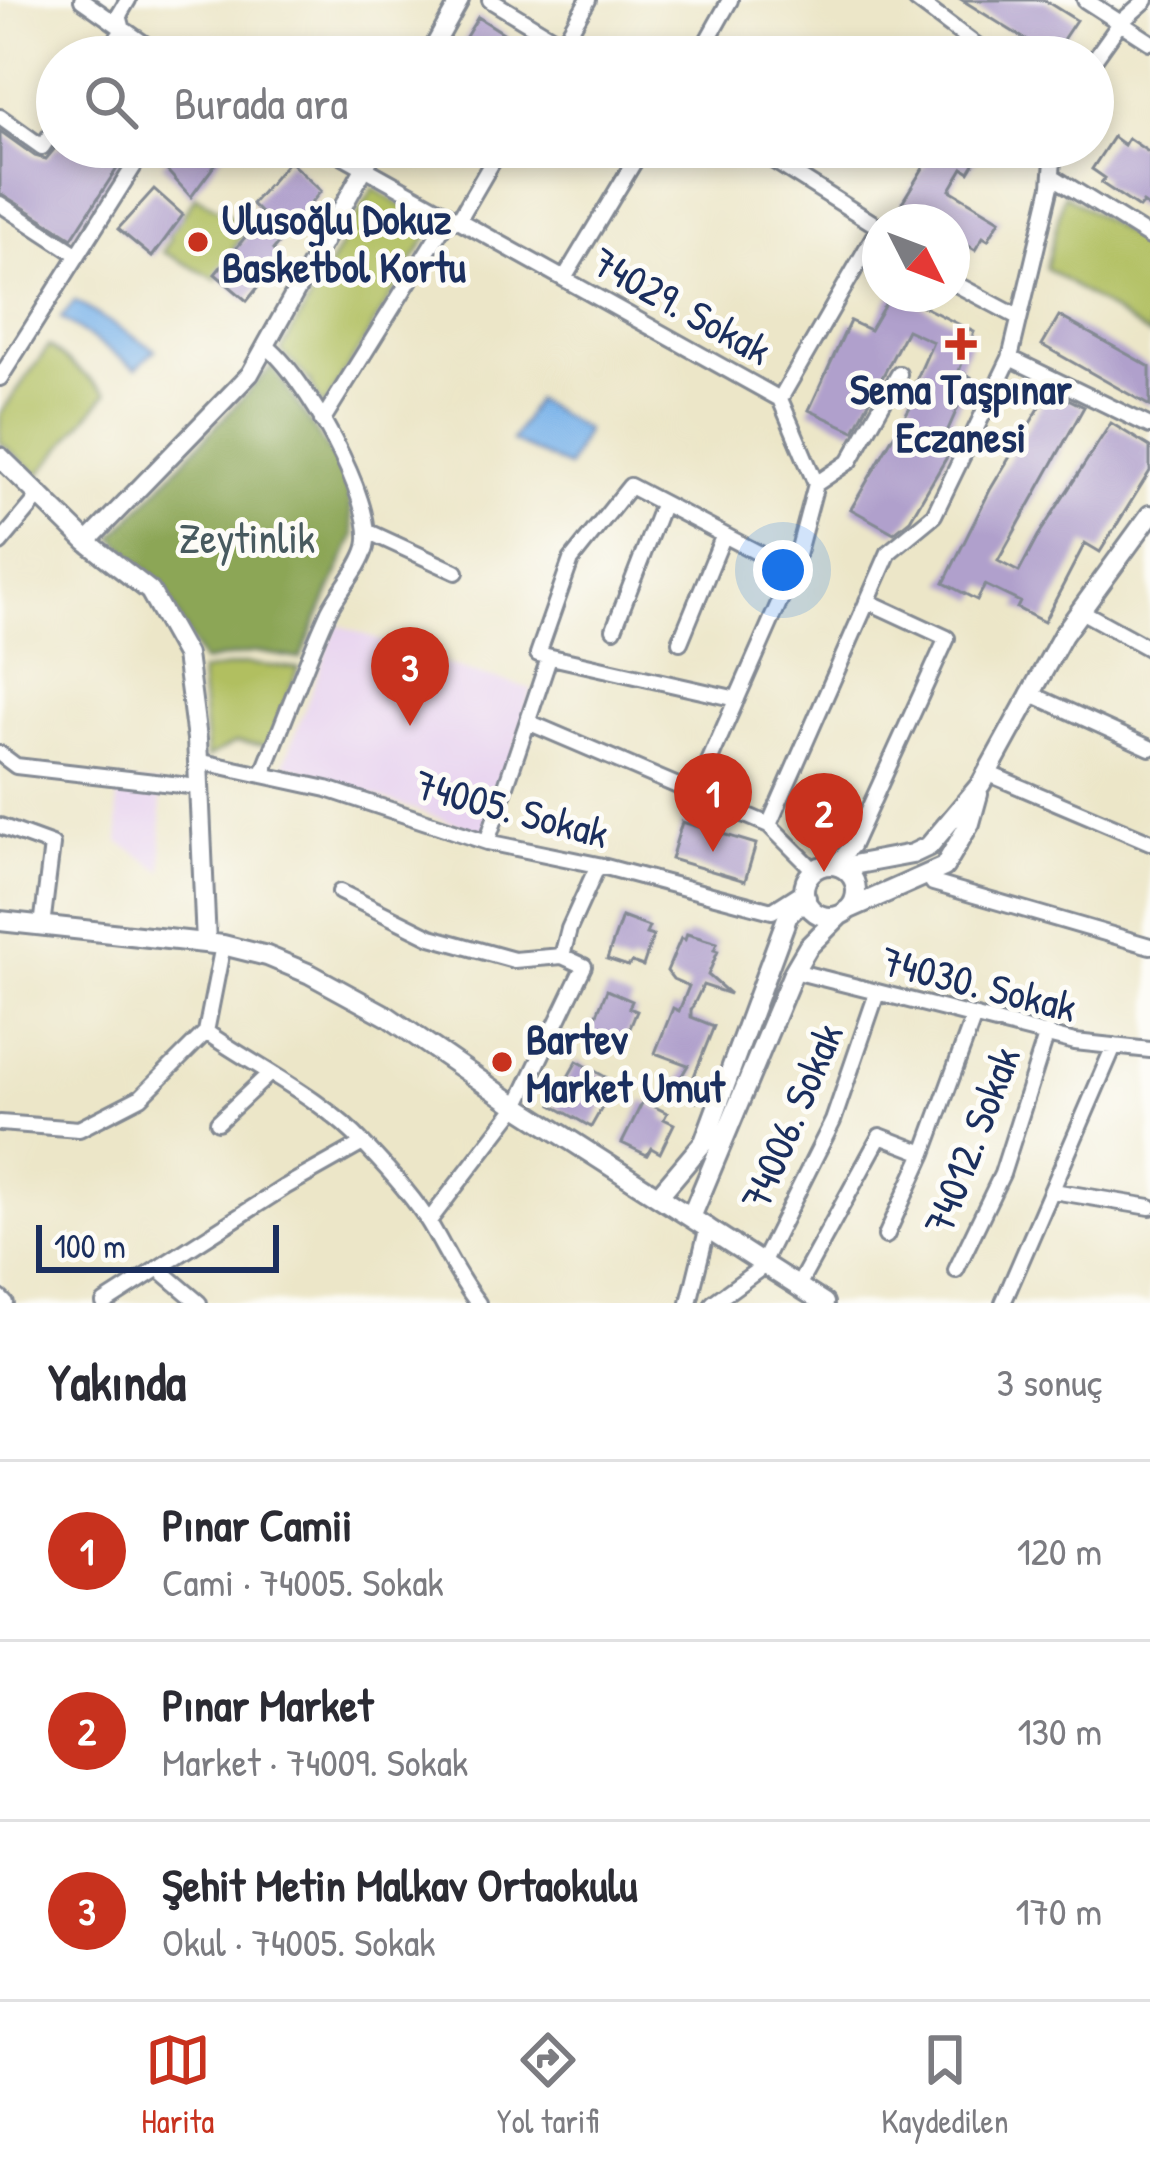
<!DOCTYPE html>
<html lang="tr">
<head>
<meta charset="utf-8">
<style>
  :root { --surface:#fff; --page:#f2f2f3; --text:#2b2b33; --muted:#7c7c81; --line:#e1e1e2; --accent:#c8321e }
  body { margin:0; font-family:"Patrick Hand",sans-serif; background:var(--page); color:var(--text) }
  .compass { position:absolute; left:862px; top:204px; width:108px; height:108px; border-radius:50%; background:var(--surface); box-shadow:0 6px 18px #0003; rotate:132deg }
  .scale { position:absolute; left:36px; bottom:30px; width:243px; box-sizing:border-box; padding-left:12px; border:6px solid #1b2f5e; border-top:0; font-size:33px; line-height:42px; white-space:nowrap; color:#1b2f5e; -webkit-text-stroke:9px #fdfcf7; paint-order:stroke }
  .you { position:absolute; left:783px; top:570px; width:42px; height:42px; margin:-30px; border:9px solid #fff; border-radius:50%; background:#1a73e8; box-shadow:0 0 0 18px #1a73e833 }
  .badge { display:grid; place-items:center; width:78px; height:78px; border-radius:50%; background:var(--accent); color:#fff; font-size:39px; font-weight:700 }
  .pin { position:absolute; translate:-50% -99px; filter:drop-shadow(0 3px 6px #0008) }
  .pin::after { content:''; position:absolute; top:63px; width:42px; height:36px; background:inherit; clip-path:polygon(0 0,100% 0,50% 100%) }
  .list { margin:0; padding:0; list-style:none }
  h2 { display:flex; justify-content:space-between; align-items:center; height:156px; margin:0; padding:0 48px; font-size:51px }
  h2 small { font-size:39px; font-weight:400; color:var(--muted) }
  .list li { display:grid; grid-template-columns:78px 1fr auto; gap:36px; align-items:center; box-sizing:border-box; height:180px; padding:0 48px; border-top:3px solid var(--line) }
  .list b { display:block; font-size:45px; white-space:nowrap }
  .list p { margin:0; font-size:39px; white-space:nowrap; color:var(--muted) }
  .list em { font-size:39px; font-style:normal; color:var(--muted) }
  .icon { flex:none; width:66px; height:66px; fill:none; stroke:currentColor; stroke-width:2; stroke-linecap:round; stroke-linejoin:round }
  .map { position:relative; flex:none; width:1150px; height:1303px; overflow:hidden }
  .search { position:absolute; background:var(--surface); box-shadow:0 6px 18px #0003; left:36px; right:36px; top:36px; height:132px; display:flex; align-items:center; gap:30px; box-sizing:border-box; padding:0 42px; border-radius:66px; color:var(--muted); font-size:45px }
  .sheet { height:696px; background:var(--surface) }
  nav { display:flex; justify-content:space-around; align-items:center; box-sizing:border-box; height:168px; border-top:3px solid var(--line); background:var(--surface); font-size:33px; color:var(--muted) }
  nav a { display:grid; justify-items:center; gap:6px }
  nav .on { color:var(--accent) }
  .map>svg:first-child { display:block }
</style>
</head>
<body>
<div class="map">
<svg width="1150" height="1303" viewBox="0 0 1150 1303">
  <rect width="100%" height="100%" fill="#fdfcf7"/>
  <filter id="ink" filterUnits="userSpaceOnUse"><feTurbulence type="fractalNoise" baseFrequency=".00833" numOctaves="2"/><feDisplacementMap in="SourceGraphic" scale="24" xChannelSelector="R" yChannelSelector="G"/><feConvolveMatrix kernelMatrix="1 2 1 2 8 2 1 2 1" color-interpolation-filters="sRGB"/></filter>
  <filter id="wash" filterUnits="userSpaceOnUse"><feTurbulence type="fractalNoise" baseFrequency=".004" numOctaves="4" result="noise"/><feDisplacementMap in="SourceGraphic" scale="48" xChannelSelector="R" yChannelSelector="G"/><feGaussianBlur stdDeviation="2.7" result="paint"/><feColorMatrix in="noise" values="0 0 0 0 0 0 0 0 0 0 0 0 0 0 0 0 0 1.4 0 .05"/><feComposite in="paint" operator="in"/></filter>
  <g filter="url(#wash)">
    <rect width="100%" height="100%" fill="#ece6c8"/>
    <path fill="#e7d2ef" d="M 337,624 L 432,661 L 532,689 L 494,824 L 482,833 L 284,764 Z
      M 116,781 L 160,784 L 163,871 L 119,842 Z"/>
    <path fill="#b1bf61" stroke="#667760" stroke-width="3" d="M 373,188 L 434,226 L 323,408 L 310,381 L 281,351 Z
      M 1064,194 L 1150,250 L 1150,336 L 1046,268 Z
      M 196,196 L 246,226 L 217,280 L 163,252 L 171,238 L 168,235 Z
      M 49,346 L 107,393 L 39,475 L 0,442 L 0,414 Z
      M 245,664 L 298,668 L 269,746 L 236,742 L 207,758 L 200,672 Z"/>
    <path fill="#8ca657" stroke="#546a5a" stroke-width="3" d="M 272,366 L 346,477 L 354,536 L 300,659 L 257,652 L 202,662 L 162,584 L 113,537 Z"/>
    <path fill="#79b2e9" stroke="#4a70a4" stroke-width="3" d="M 75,301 L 155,350 L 136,368 L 61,318 Z
      M 535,400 L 586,430 L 568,467 L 512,441 Z"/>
    <g id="blocks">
      <path fill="#b0a0cc" d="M 962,0 L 1044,0 L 1076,20 L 1052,56 Z
        M 478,17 L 508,36 L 494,57 L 471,57 L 459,48 Z
        M 0,131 L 35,156 L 46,159 L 56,147 L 131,147 L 72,238 L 0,193 Z
        M 1113,137 L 1124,145 L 1128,138 L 1150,153 L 1150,208 L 1143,203 L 1139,208 L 1101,183 L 1105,178 L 1092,169 Z
        M 178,147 L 228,147 L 191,197 L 162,165 Z
        M 936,147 L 984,147 L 969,172 L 963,168 L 950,190 L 1000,220 L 988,240 L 983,237 L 975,250 L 952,235 L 952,222 L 930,222 L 901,204 Z
        M 289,161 L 321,191 L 273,250 L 281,258 L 247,301 L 215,274 L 263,215 L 252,204 Z
        M 154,189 L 183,215 L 152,257 L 118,229 Z
        M 891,294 L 898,294 L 974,332 L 959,371 L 971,377 L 947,432 L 958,438 L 910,520 L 894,533 L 851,509 L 913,402 L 908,399 L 933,342 L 907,330 L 854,431 L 809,410 L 850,321 L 870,330 Z
        M 1059,316 L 1150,367 L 1150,406 L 1042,345 Z
        M 1050,390 L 1084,407 L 998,561 L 1019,572 L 1038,536 L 1111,423 L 1150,447 L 1150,471 L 1100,552 L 1085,543 L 1044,622 L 1017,608 L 1020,602 L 985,585 L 977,600 L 944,583 L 990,490 Z
        M 682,822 L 756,844 L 745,881 L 671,859 Z
        M 622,917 L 649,927 L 646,934 L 653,936 L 643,966 L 632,962 L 628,966 L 607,959 Z
        M 687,934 L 717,943 L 714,950 L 718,951 L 708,975 L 730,994 L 703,985 L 691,1010 L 691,1017 L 714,1026 L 692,1081 L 704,1088 L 696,1102 L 674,1089 L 688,1065 L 655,1053 L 673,1008 L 679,1011 L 689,986 L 673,979 L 667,971 L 681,938 L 685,940 Z
        M 607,990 L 632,1001 L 629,1008 L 637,1011 L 624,1042 L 616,1039 L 614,1043 L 589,1033 Z
        M 577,1061 L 616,1083 L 591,1127 L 552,1105 Z
        M 643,1101 L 667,1113 L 664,1119 L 674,1124 L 660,1153 L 651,1148 L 647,1155 L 622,1143 Z"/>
    </g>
  </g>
  <g filter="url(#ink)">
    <use href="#blocks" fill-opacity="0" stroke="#848a93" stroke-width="3"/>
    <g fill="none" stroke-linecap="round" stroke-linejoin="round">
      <g stroke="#848a93" stroke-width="20">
        <path id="minor" d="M 82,0 L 163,57
          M 490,0 L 584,57
          M 916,0 L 992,57
          M 1085,0 L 1150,42
          M 104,57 L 123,30 L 119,15 L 128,0
          M 555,57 L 588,0
          M 698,57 L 730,0
          M 1093,61 L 1120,23 L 1146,0
          M 0,117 L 42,147 L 57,125
          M 327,147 L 780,399 L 816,484 L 793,571 L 694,796
          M 752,147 L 879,227 L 780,399
          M 1052,176 L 1150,237
          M 0,204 L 78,255
          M 458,221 L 501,147
          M 565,277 L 643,147
          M 952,282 L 1018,317
          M 1010,358 L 1150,426
          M 0,378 L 146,147
          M 322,421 L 449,217
          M 816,484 L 850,461 L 899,374
          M 367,531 L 456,572
          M 0,543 L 41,494
          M 1081,611 L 1150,649
          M 614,629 L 662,505
          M 680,642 L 723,537
          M 1029,693 L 1150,748
          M 737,699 L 538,654 L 571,560 L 630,486 L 793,571
          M 528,722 L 769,825 L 815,871
          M 0,754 L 16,766 L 198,787
          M 198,761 L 327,789 L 487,842 L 598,865 L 772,911 L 805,890
          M 263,773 C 285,719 305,664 329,611 C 339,590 360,569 366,547 C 377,502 302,372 266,346
          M 987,773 L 1150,842
          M 769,825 L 889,552 L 934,515 L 1010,358 L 1051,186 L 1054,147
          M 0,826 L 52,845 L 42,926
          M 487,842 L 549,658
          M 834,865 L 852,846 L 947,638 L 867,601
          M 928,874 L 933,883 L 1150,946
          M 340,892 L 431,937 L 514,960 L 562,956
          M 223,945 L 206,1032 C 259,1069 321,1097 365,1145 C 387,1168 413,1196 430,1224 C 446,1251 458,1278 478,1303
          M 794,971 L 1075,1042 L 1150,1050
          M 218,1122 L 268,1075
          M 0,1123 L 79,1129 L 141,1097 L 206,1032
          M 1053,1191 L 1150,1207
          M 429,1221 L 517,1106 L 584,966 L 562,956 L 569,929 L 598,865
          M 886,1236 L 924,1153 L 973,1019
          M 762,1263 L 833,1121 L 877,993
          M 159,1269 L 199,1303
          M 956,1270 L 1002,1174 L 1047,1033
          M 798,1286 L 880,1136 L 924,1153
          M 0,1298 L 5,1303
          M 104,1303 L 285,1187 L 363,1143
          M 689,1303 L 708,1226
          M 713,1303 L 765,1265
          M 1003,1303 L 1114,1046"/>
      </g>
      <g stroke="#848a93" stroke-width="22">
        <path id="tertiary" d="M 428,57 L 460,0
          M 87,542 L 250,374 L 376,147"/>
      </g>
      <g stroke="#848a93" stroke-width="24">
        <path id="secondary" d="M 0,457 L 87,542 L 150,591 L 186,655 L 197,739 L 206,943
          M804 891a26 26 0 1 1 52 0a26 26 0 1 1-52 0Z
          M 842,867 L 912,854 L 929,846 L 981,784 L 1063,635 L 1150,515
          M 847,910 L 944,867 L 970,823 L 978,794
          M 0,921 L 223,945 L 267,956 L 310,974 L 387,1016 L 517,1106 L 824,1303
          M 660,1194 L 704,1142 L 788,915 L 806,898
          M 692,1215 L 794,971 L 808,947 L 840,915"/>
      </g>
      <use href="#minor" stroke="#fff" stroke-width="14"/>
      <use href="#tertiary" stroke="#fff" stroke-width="16"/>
      <use href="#secondary" stroke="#fff" stroke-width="18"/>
    </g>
  </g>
  <g fill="#c8321e" stroke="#fdfcf7" stroke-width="4.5">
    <circle cx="198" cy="242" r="12"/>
    <path d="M955 326h12v12h12v12h-12v12h-12v-12h-12v-12h12z"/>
    <circle cx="502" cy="1062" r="12"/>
  </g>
  <g text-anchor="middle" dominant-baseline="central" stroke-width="10" stroke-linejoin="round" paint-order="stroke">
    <g font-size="42" font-weight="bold" fill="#1b2f5e" stroke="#fdfcf7" text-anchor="start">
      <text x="222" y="218">Ulusoğlu Dokuz<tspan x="222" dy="48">Basketbol Kortu</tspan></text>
      <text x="961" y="388" text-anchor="middle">Sema Taşpınar<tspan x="961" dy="48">Eczanesi</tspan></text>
      <text x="526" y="1038">Bartev<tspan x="526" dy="48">Market Umut</tspan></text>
    </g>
    <g font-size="42" fill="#1b2f5e" stroke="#fdfcf7">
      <text transform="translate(682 305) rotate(29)">74029. Sokak</text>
      <text transform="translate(512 808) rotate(15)">74005. Sokak</text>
      <text transform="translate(979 983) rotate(14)">74030. Sokak</text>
      <text transform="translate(791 1116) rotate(-67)">74006. Sokak</text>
      <text transform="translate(971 1140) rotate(-69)">74012. Sokak</text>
    </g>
    <g font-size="42" fill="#485a5f" stroke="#fdfcf7">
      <text x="247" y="537">Zeytinlik</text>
    </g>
  </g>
</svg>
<svg class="compass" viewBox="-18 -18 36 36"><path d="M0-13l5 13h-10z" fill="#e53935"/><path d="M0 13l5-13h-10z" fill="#7c7c81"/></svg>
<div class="scale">100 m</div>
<div class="you"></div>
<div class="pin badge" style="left:713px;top:852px">1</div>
<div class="pin badge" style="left:824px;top:872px">2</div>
<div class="pin badge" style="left:410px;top:726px">3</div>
<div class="search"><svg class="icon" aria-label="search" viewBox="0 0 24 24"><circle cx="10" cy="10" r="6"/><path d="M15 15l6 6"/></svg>Burada ara</div>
</div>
<section class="sheet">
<h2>Yakında<small>3 sonuç</small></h2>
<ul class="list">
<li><span class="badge">1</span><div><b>Pınar Camii</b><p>Cami · 74005. Sokak</p></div><em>120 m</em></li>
<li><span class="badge">2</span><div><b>Pınar Market</b><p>Market · 74009. Sokak</p></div><em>130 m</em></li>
<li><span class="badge">3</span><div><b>Şehit Metin Malkav Ortaokulu</b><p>Okul · 74005. Sokak</p></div><em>170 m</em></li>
</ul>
</section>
<nav>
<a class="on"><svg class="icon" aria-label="map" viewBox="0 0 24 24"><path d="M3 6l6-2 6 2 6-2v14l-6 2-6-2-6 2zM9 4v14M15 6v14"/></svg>Harita</a>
<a><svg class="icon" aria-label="directions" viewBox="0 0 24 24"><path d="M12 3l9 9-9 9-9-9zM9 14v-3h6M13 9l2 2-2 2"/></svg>Yol tarifi</a>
<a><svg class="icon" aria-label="saved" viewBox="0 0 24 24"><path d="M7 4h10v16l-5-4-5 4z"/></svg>Kaydedilen</a>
</nav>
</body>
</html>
